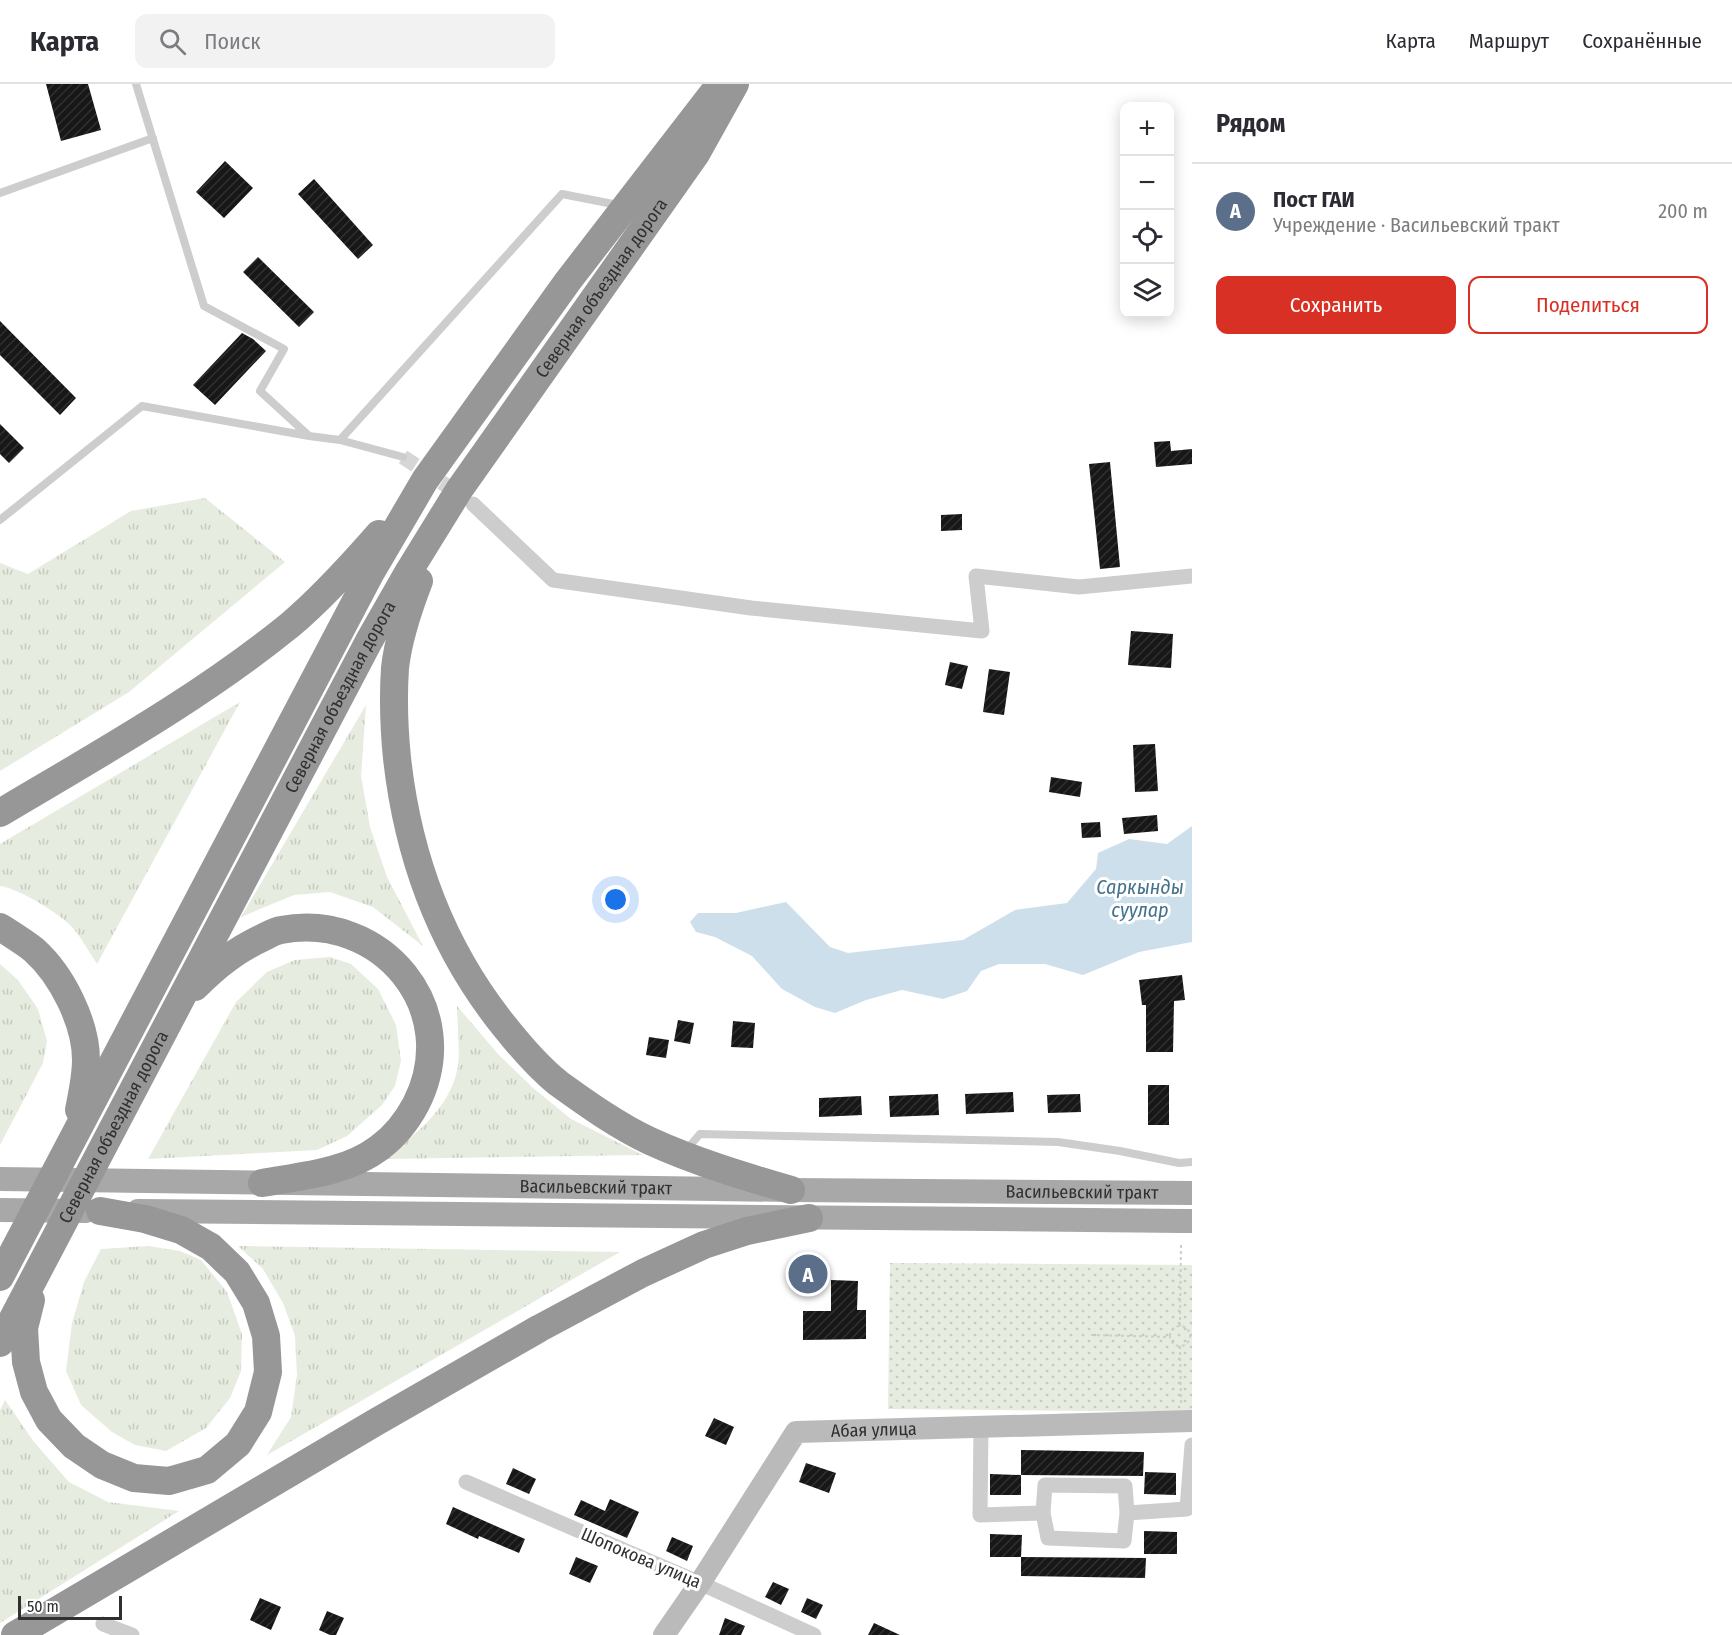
<!DOCTYPE html>
<html lang="ru">
<head>
<meta charset="utf-8">
<style>
  :root { --surface:#fff; --page:#f2f2f3; --text:#2b2b33; --muted:#7c7c81; --line:#e1e1e2; --accent:#d93025 }
  body { margin:0; font-family:"Fira Sans Condensed",sans-serif; background:var(--page); color:var(--text) }
  .controls { position:absolute; right:18px; top:18px; display:grid; overflow:hidden; border-radius:12px; box-shadow:0 3px 15px #0003 }
  .controls button { width:54px; height:54px; display:grid; place-items:center; padding:0; border:0; border-bottom:2px solid var(--line); background:var(--surface); color:var(--text); font:30px sans-serif }
  .scale { position:absolute; left:18px; bottom:15px; width:104px; box-sizing:border-box; padding-left:6px; border:3px solid #303030; border-top:0; font-size:16px; line-height:21px; white-space:nowrap; color:#303030; -webkit-text-stroke:4px #fff; paint-order:stroke }
  .you { position:absolute; left:616px; top:816px; width:21px; height:21px; margin:-15px; border:4px solid #fff; border-radius:50%; background:#1a73e8; box-shadow:0 0 0 9px #1a73e833 }
  .badge { display:grid; place-items:center; width:39px; height:39px; border-radius:50%; background:var(--accent); color:#fff; font-size:20px; font-weight:700 }
  .pin { position:absolute; translate:-50% -50%; border:3px solid #fff; box-shadow:0 2px 6px #0006 }
  .list { margin:0; padding:0; list-style:none }
  h2 { display:flex; justify-content:space-between; align-items:center; height:78px; margin:0; padding:0 24px; font-size:26px }
  h2 small { font-size:20px; font-weight:400; color:var(--muted) }
  .list li { display:grid; grid-template-columns:39px 1fr auto; gap:18px; align-items:center; box-sizing:border-box; height:96px; padding:0 24px; border-top:2px solid var(--line) }
  .list b { display:block; font-size:22px; white-space:nowrap }
  .list p { margin:0; font-size:20px; white-space:nowrap; color:var(--muted) }
  .list em { font-size:20px; font-style:normal; color:var(--muted) }
  .actions { display:flex; gap:12px; padding:18px 24px }
  .actions a { flex:1; padding:14px 0; border:2px solid var(--accent); border-radius:12px; text-align:center; font-size:21px; color:var(--accent) }
  .actions .main { background:var(--accent); color:#fff }
  .icon { flex:none; width:33px; height:33px; fill:none; stroke:currentColor; stroke-width:2; stroke-linecap:round; stroke-linejoin:round }
  .map { position:relative; flex:none; width:1192px; height:1551px; overflow:hidden }
  header { display:flex; align-items:center; gap:36px; box-sizing:border-box; height:84px; padding:0 30px; background:var(--surface); border-bottom:2px solid var(--line) }
  header strong { font-size:28px }
  nav { display:flex; gap:33px; margin-inline-start:auto; font-size:21px }
  .search { width:420px; height:54px; background:var(--page); display:flex; align-items:center; gap:15px; box-sizing:border-box; padding:0 21px; border-radius:12px; color:var(--muted); font-size:22px }
  main { display:flex }
  aside { flex:1; background:var(--surface) }
  .map>svg:first-child { display:block }
</style>
</head>
<body>
<header>
<strong>Карта</strong>
<div class="search"><svg class="icon" aria-label="search" viewBox="0 0 24 24"><circle cx="10" cy="10" r="6"/><path d="M15 15l6 6"/></svg>Поиск</div>
<nav><a>Карта</a><a>Маршрут</a><a>Сохранённые</a></nav>
</header>
<main>
<div class="map">
<svg width="1192" height="1551" viewBox="0 0 1192 1551">
  <defs>
    <pattern id="grass-tufts" width="24" height="20" patternUnits="userSpaceOnUse" patternTransform="scale(1.5)"><rect width="24" height="20" fill="#e6ecdf"/><path d="M3 7l-1-3M5 7V3M7 7l1-3M15 17l-1-3M17 17v-4M19 17l1-3" fill="none" stroke="#c6cbc0"/></pattern>
    <pattern id="park-dots" width="8" height="8" patternUnits="userSpaceOnUse" patternTransform="scale(1.5)"><rect width="8" height="8" fill="#e6ecdf"/><path d="M2 2h.1M6 6h.1" fill="none" stroke="#c6cbc0" stroke-width="1.8" stroke-linecap="round"/></pattern>
    <pattern id="building-hatch" width="6" height="6" patternUnits="userSpaceOnUse" patternTransform="scale(1.5)"><rect width="6" height="6" fill="#171717"/><path d="M-1 1l2-2M0 6l6-6M5 7l2-2" fill="none" stroke="#303030"/></pattern>
  </defs>
  <rect width="100%" height="100%" fill="#fff"/>
  <path fill="url(#grass-tufts)" d="M 205,414 L 285,478 L 129,608 L 0,687 L 0,479 L 28,490 L 131,427 Z
    M 240,618 L 97,880 C 89,868 82,855 73,844 C 59,829 20,805 0,802 L 0,760 Z
    M 366,621 L 361,692 L 370,743 L 387,793 L 423,862 L 373,823 L 330,808 L 294,811 L 241,833 Z
    M 330,873 L 351,880 L 378,905 L 396,941 L 401,977 L 395,1002 L 382,1021 L 347,1052 L 317,1066 L 148,1075 L 236,918 L 267,888 L 295,876 Z
    M 0,880 L 18,896 L 38,925 L 47,957 L 43,979 L 0,1061 Z
    M 457,922 L 498,970 L 533,1004 L 571,1035 L 643,1071 L 385,1075 C 415,1050 448,1026 457,987 C 461,972 457,939 457,922 Z
    M 148,1162 L 180,1167 L 201,1176 L 227,1208 L 242,1250 L 241,1287 L 230,1314 L 206,1344 L 166,1367 L 135,1361 L 112,1348 L 81,1321 L 66,1287 L 72,1239 L 84,1198 L 101,1165 Z
    M 238,1162 L 620,1168 L 267,1371 L 291,1333 L 297,1291 L 295,1252 L 283,1219 L 263,1185 Z
    M 5,1316 L 34,1358 L 69,1398 L 108,1418 L 179,1427 L 0,1539 L 0,1326 Z"/>
  <path fill="url(#park-dots)" d="M 890,1179 L 1192,1181 L 1192,1328 L 888,1325 Z"/>
  <path fill="#cddfeb" d="M 1192,742 L 1192,858 L 1139,868 L 1083,891 L 1045,880 L 999,880 L 981,887 L 967,907 L 943,915 L 902,906 L 866,916 L 835,929 L 815,923 L 782,905 L 752,872 L 715,853 L 696,848 L 690,838 L 698,829 L 736,829 L 786,818 L 830,863 L 848,869 L 963,856 L 1015,826 L 1067,819 L 1096,785 L 1098,769 L 1129,755 L 1167,760 Z"/>
  <path fill="url(#building-hatch)" d="M 46,0 L 88,0 L 101,46 L 61,57 Z
    M 225,77 L 253,104 L 224,134 L 196,108 Z
    M 314,95 L 373,161 L 358,175 L 298,110 Z
    M 258,173 L 314,228 L 299,243 L 243,188 Z
    M 0,237 L 76,314 L 60,331 L 0,271 Z
    M 242,249 L 253,255 L 266,267 L 215,321 L 193,301 Z
    M 0,340 L 24,364 L 9,379 L 0,370 Z
    M 1170,357 L 1171,367 L 1192,365 L 1192,380 L 1156,383 L 1154,358 Z
    M 1110,378 L 1120,483 L 1100,485 L 1089,380 Z
    M 962,430 L 962,446 L 941,447 L 941,431 Z
    M 1131,547 L 1173,550 L 1171,584 L 1128,581 Z
    M 950,578 L 968,582 L 962,605 L 945,601 Z
    M 989,585 L 1010,588 L 1004,631 L 983,628 Z
    M 1155,660 L 1158,707 L 1135,708 L 1133,661 Z
    M 1051,693 L 1082,698 L 1080,713 L 1049,708 Z
    M 1157,731 L 1158,747 L 1124,750 L 1122,734 Z
    M 1100,738 L 1101,753 L 1082,754 L 1081,739 Z
    M 1182,891 L 1185,916 L 1174,917 L 1173,968 L 1146,968 L 1146,921 L 1142,921 L 1139,896 Z
    M 678,936 L 694,939 L 690,960 L 674,957 Z
    M 733,937 L 755,939 L 753,964 L 731,963 Z
    M 649,953 L 669,956 L 666,974 L 646,971 Z
    M 1148,1001 L 1169,1001 L 1169,1041 L 1148,1041 Z
    M 1013,1008 L 1014,1028 L 966,1030 L 965,1010 Z
    M 938,1010 L 939,1031 L 890,1033 L 889,1012 Z
    M 1080,1010 L 1081,1028 L 1048,1029 L 1047,1011 Z
    M 861,1012 L 862,1031 L 819,1033 L 819,1014 Z
    M 797,1180 L 825,1182 L 824,1200 L 796,1198 Z
    M 831,1196 L 858,1197 L 857,1226 L 866,1226 L 866,1255 L 803,1256 L 803,1227 L 831,1227 Z
    M 714,1334 L 734,1343 L 726,1361 L 705,1352 Z
    M 1021,1366 L 1144,1368 L 1143,1392 L 1021,1391 Z
    M 806,1379 L 836,1389 L 829,1409 L 799,1398 Z
    M 513,1384 L 536,1395 L 529,1410 L 506,1400 Z
    M 1145,1388 L 1176,1389 L 1176,1411 L 1144,1410 Z
    M 990,1390 L 1021,1391 L 1021,1411 L 990,1411 Z
    M 610,1415 L 639,1428 L 627,1454 L 574,1431 L 581,1416 L 605,1427 Z
    M 453,1423 L 525,1455 L 519,1469 L 479,1452 L 478,1455 L 446,1440 Z
    M 1144,1447 L 1177,1448 L 1177,1470 L 1144,1470 Z
    M 990,1450 L 1022,1451 L 1021,1473 L 990,1473 Z
    M 672,1453 L 693,1462 L 687,1477 L 666,1467 Z
    M 576,1473 L 598,1482 L 590,1499 L 569,1490 Z
    M 1021,1473 L 1146,1474 L 1145,1494 L 1021,1492 Z
    M 773,1498 L 789,1505 L 781,1521 L 765,1513 Z
    M 260,1514 L 281,1523 L 271,1546 L 250,1536 Z
    M 807,1514 L 823,1521 L 816,1535 L 801,1528 Z
    M 327,1527 L 344,1534 L 336,1551 L 330,1551 L 319,1546 Z
    M 725,1534 L 745,1542 L 741,1551 L 719,1551 Z
    M 874,1539 L 900,1551 L 868,1551 Z"/>
  <g fill="none" stroke-linecap="round" stroke-linejoin="round">
    <path stroke="#d6d6d6" stroke-width="15" stroke-dasharray="15 8" stroke-linecap="butt" d="M 403,373 L 461,411"/>
    <path stroke="#cdcdcd" stroke-width="2" stroke-dasharray="3 3" stroke-linecap="butt" d="M 1180,1242 L 1181,1159
      M1170 1252a10 10 0 1 1 20 0a10 10 0 1 1-20 0Z
      M 1091,1251 L 1170,1253
      M 1180,1262 L 1181,1319"/>
    <path stroke="#cdcdcd" stroke-width="8" d="M 136,0 L 204,222 L 284,265 L 260,307 L 308,351
      M 0,109 L 153,54
      M 340,356 L 403,373
      M 0,436 L 142,322 L 309,352 L 340,356 L 562,110 L 618,121
      M 687,1065 L 700,1050 L 1058,1058 L 1120,1067 L 1179,1079 L 1192,1078"/>
    <path stroke="#cdcdcd" stroke-width="15" d="M 473,420 L 553,496 L 751,524 L 982,547 L 976,492 L 1079,503 L 1192,492
      M 981,1342 L 980,1431 L 1043,1429 L 1045,1401 L 1125,1402 L 1127,1429 L 1187,1425 L 1192,1361
      M 466,1398 L 700,1499 L 814,1551
      M 1043,1429 L 1048,1454 L 1124,1457 L 1127,1429
      M 103,1540 L 132,1551"/>
    <path stroke="#bababa" stroke-width="22" id="s1" d="M 664,1551 L 700,1499 L 796,1348 L 1192,1337"/>
    <g stroke="#a8a8a8" stroke-width="24">
      <path id="s2" d="M 0,1095 L 791,1106 L 1192,1109"/>
      <path d="M 0,1126 L 86,1127"/>
      <path d="M 138,1127 C 490,1132 841,1134 1192,1137"/>
    </g>
    <g stroke="#979797" stroke-width="28">
      <path d="M 419,497 C 409,523 398,556 395,584 C 393,614 394,644 397,674 C 408,774 442,865 505,943 C 521,963 538,983 558,999 C 587,1020 618,1042 650,1057 C 696,1078 743,1092 791,1106"/>
      <path d="M 0,729 C 99,670 200,614 290,541 C 322,514 351,482 379,450"/>
      <path d="M 0,843 C 11,850 24,858 34,866 C 62,891 86,939 86,976 C 86,993 82,1010 79,1026"/>
      <path d="M 195,903 C 217,881 236,866 264,853 C 270,850 275,847 281,846 C 382,827 464,926 416,1020 C 407,1037 394,1053 379,1064 C 346,1089 301,1092 262,1099"/>
      <path d="M 0,1193 L 370,490 L 425,396 L 568,197 L 717,4"/>
      <path d="M 31,1216 L 24,1244 L 26,1278 L 34,1308 L 49,1336 L 74,1362 L 102,1381 L 134,1394 L 169,1397 L 207,1386 L 238,1360 L 258,1328 L 268,1288 L 266,1252 L 256,1219 L 237,1188 L 211,1163 L 181,1146 L 145,1135 L 100,1127"/>
      <path id="s3" d="M 0,1259 L 369,557 L 409,487 L 459,406 L 696,70 L 735,0"/>
      <path d="M 15,1551 L 376,1338 L 540,1244 L 643,1189 L 704,1161 L 747,1147 L 809,1134"/>
    </g>
  </g>
  <g text-anchor="middle" dominant-baseline="central" stroke-width="6" stroke-linejoin="round" paint-order="stroke">
    <g font-size="18" fill="#303030" stroke="#fff">
      <text stroke="none"><textPath href="#s3" startOffset="1216">Северная объездная дорога</textPath></text>
      <text stroke="none"><textPath href="#s3" startOffset="730">Северная объездная дорога</textPath></text>
      <text stroke="none"><textPath href="#s3" startOffset="244">Северная объездная дорога</textPath></text>
      <text stroke="none"><textPath href="#s2" startOffset="596">Васильевский тракт</textPath></text>
      <text stroke="none"><textPath href="#s2" startOffset="1082">Васильевский тракт</textPath></text>
      <text stroke="none"><textPath href="#s1" startOffset="320">Абая улица</textPath></text>
      <text transform="translate(641 1474) rotate(23)">Шопокова улица</text>
    </g>
    <g font-size="20" font-style="italic" fill="#43718e" stroke="#fff">
      <text x="1140" y="803">Саркынды<tspan x="1140" dy="23">суулар</tspan></text>
    </g>
  </g>
</svg>
<div class="controls">
<button>+</button>
<button>−</button>
<button><svg class="icon" aria-label="locate" viewBox="0 0 24 24"><circle cx="12" cy="12" r="6"/><path d="M12 2v4M12 18v4M2 12h4M18 12h4"/></svg></button>
<button><svg class="icon" aria-label="layers" viewBox="0 0 24 24"><path d="M12 4l9 5-9 5-9-5zM3 14l9 5 9-5"/></svg></button>
</div>
<div class="scale">50 m</div>
<div class="you"></div>
<div class="pin badge" style="left:808px;top:1190px;background:#5c6f8a">A</div>
</div>
<aside>
<h2>Рядом<small></small></h2>
<ul class="list">
<li><span class="badge" style="background:#5c6f8a">A</span><div><b>Пост ГАИ</b><p>Учреждение · Васильевский тракт</p></div><em>200 m</em></li>
</ul>
<div class="actions"><a class="main">Сохранить</a><a>Поделиться</a></div>
</aside>
</main>
</body>
</html>
